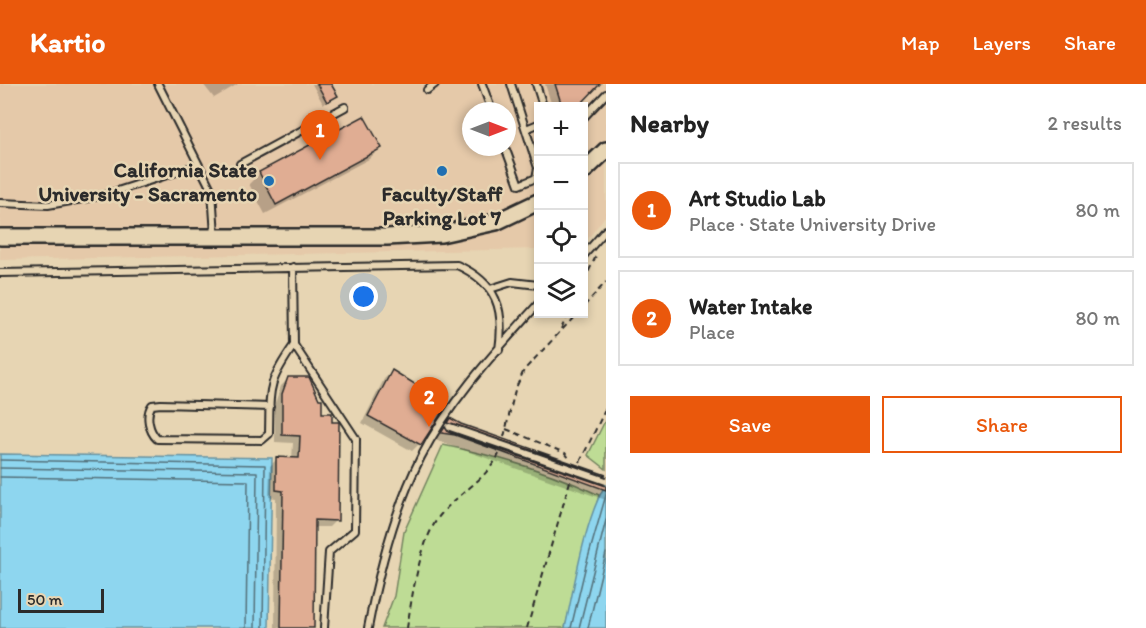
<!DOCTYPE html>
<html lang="en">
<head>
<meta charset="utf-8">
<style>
  :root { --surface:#fff; --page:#f6f6f6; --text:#222; --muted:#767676; --line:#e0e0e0; --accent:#ea580c }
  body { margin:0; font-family:Itim,sans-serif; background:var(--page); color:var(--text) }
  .controls { position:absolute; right:18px; top:18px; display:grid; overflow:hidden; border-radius:0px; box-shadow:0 3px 9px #0003 }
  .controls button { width:54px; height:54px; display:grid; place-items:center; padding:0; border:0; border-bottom:2px solid var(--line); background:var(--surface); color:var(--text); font:30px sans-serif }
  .compass { position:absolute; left:462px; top:18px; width:54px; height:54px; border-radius:50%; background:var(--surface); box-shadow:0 3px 9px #0003; rotate:90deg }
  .scale { position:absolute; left:18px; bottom:15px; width:86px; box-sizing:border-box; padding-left:6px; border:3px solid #2b2b2b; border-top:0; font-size:16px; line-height:21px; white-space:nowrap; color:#2b2b2b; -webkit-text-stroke:4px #e7d5b3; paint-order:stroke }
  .you { position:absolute; left:364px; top:213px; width:21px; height:21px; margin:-15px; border:4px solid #fff; border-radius:50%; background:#1a73e8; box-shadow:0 0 0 9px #1a73e833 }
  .badge { display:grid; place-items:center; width:39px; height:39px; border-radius:50%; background:var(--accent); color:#fff; font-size:20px; font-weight:700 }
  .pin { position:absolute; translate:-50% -50px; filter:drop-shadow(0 2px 3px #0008) }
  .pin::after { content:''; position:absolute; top:32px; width:21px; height:18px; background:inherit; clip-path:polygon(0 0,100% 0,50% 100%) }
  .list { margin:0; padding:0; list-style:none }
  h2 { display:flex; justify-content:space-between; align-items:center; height:78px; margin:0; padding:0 24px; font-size:26px }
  h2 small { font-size:20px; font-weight:400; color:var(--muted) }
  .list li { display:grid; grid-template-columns:39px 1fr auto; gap:18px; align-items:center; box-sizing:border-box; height:96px; margin:0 12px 12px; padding:0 12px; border:2px solid var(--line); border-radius:0px }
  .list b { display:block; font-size:22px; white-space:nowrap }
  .list p { margin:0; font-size:20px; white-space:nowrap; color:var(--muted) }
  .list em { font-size:20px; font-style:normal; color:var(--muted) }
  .actions { display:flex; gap:12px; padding:18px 24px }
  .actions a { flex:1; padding:14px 0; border:2px solid var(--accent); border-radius:0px; text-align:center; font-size:21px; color:var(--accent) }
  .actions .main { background:var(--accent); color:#fff }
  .icon { flex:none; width:33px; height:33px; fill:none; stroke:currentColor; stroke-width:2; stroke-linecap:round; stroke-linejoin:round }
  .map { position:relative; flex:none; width:606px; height:544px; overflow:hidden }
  header { display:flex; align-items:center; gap:36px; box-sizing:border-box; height:84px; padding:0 30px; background:var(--accent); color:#fff }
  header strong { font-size:28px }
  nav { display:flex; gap:33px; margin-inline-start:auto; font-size:21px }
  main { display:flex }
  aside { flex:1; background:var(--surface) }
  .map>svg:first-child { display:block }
</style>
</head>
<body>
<header>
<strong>Kartio</strong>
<nav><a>Map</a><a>Layers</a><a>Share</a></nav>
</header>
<main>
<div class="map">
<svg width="606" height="544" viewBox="0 0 606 544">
  <rect width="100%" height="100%" fill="#e7d5b3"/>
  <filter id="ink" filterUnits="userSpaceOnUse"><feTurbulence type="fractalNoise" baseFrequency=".0167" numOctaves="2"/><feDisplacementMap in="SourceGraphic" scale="12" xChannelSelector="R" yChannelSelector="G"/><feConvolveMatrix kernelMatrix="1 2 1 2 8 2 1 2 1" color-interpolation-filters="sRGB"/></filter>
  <g filter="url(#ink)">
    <path fill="#e5c9a9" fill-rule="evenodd" d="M 0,0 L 606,0 L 606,131 L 584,160 L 584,22 L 538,22 L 538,165 L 0,176 ZM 471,27 L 507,27 L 507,63 L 471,63 Z"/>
    <path fill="#bedc95" stroke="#748460" stroke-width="1.5" d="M 606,335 L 606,385 L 588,371 Z
      M 443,361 C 497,372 549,387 599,411 L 565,544 L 382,544 L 394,512 L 404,448 Z"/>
    <path fill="#8ed6ef" stroke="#6692a1" stroke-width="1.5" d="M 0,370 L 272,374 L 269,544 L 0,544 Z
      M 606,400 L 606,544 L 565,544 C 574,504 585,433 606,400 Z"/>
    <path fill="#0003" d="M 203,0 L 238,0 L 214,14 Z
      M 312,0 L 330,0 L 336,12 L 323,20 Z
      M 545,0 L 598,0 L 577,22 L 552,22 Z
      M 380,64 L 369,75 L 265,130 L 249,100 L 260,89 Z
      M 392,288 L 419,360 L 412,367 L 362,339 L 384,295 Z
      M 288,295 L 320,331 L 336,436 L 329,443 L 313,443 L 312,544 L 275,544 L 276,414 L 269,413 L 270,382 L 277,375 L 292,375 L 293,359 L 275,358 L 275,319 L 281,302 Z
      M 450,336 L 606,392 L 606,416 L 435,356 Z"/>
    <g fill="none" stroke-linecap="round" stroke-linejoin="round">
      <path stroke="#536f79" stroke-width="1.5" d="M 0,376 L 265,381 L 263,544
        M 0,384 L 257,388 L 255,544
        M 0,393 L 248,397 L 246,544
        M 571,544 L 586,481 L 606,411
        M 579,544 L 606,436
        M 588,544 L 606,469"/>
    </g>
    <path fill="#e0ad93" stroke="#2b2b2b" stroke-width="1.5" d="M 317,0 L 331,0 L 338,12 L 327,18 Z
      M 555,0 L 600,0 L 579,22 L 562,22 Z
      M 364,32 L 382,64 L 276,121 L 259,88 Z
      M 392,286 L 444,318 L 441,330 L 421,361 L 368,332 Z
      M 288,293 L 309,293 L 319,315 L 322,315 L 322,329 L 332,329 L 332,338 L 339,338 L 338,437 L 315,436 L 314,544 L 281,544 L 283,407 L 276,406 L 276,373 L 299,374 L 300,352 L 282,351 L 282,310 Z
      M 450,334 L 461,340 L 606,391 L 447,339 Z
      M 445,343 L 448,348 L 606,402 L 606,406 L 455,351 L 441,349 Z"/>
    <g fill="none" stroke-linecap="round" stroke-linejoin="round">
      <g stroke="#2b2b2b" stroke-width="10">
        <path id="service" d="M 158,0 L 212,107 L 215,151
          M 482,0 L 492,27
          M 536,0 L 543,22
          M 427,6 L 435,0
          M 584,33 L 606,10
          M 526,45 L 538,40
          M 505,63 L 519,101 L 536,94 L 538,84 L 511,0
          M 240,80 L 345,23
          M 0,119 L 48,121 L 105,111 L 198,81
          M 584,171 L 606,146
          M 293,183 L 294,261 L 356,355 L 355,446 L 329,468 L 324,544
          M 0,189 L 457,181 C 497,199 505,225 499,266
          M 490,205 L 512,198 L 538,201
          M 270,323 L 161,320 L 152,321 C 145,331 149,347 157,355 L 262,356 L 269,350 C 270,303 267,300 294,261
          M 368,544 C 379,486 394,426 421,373 C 450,316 496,267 538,220"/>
      </g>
      <g stroke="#2b2b2b" stroke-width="20">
        <path id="tertiary" d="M 584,87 L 606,66
          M 0,153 L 387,153 L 441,150 L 496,138 L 538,118"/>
      </g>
      <path stroke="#2b2b2b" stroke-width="2" stroke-dasharray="6 4.5" stroke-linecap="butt" d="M 584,197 L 596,172
        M 584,222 L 606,198
        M 561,245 L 568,230
        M 506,345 L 565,369 L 570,375
        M 504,353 L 515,306 L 524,286 L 577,230
        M 580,378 L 606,324
        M 407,544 C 412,513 420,453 442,429 C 460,408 486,396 499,370
        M 527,544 L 571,394"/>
      <use href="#service" stroke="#e7d5b3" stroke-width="6"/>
      <use href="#tertiary" stroke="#e7d5b3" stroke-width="15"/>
      <g stroke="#2b2b2b" stroke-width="10" stroke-linecap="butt">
        <path id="service-bridge" d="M 450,343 L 606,397"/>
      </g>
      <use href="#service-bridge" stroke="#e7d5b3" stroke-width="6"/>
    </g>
  </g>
  <g fill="#1f6fb2" stroke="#e7d5b3" stroke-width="2">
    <circle cx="442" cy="87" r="6"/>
    <circle cx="269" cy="97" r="6"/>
  </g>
  <g text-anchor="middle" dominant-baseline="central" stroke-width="5" stroke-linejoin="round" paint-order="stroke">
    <g font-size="21" font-weight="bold" fill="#2b2b2b" stroke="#e7d5b3" text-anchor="end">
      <text x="257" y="85">California State<tspan x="257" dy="24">University - Sacramento</tspan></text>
      <text x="442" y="109" text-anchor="middle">Faculty/Staff<tspan x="442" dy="24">Parking Lot 7</tspan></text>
    </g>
  </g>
</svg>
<div class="controls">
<button>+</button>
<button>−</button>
<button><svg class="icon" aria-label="locate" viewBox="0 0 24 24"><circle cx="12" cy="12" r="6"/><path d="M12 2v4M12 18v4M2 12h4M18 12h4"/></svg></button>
<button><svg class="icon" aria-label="layers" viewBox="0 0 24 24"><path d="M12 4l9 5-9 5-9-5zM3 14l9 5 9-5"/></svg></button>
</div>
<svg class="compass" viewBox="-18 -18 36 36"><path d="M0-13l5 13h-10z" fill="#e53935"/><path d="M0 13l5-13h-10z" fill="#767676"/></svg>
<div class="scale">50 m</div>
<div class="you"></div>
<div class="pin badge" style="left:320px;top:76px">1</div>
<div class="pin badge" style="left:429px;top:343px">2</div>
</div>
<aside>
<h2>Nearby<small>2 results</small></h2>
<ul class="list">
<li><span class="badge">1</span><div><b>Art Studio Lab</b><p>Place · State University Drive</p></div><em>80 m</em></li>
<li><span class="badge">2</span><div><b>Water Intake</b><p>Place</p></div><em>80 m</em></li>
</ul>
<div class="actions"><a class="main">Save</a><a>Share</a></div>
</aside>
</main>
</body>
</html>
